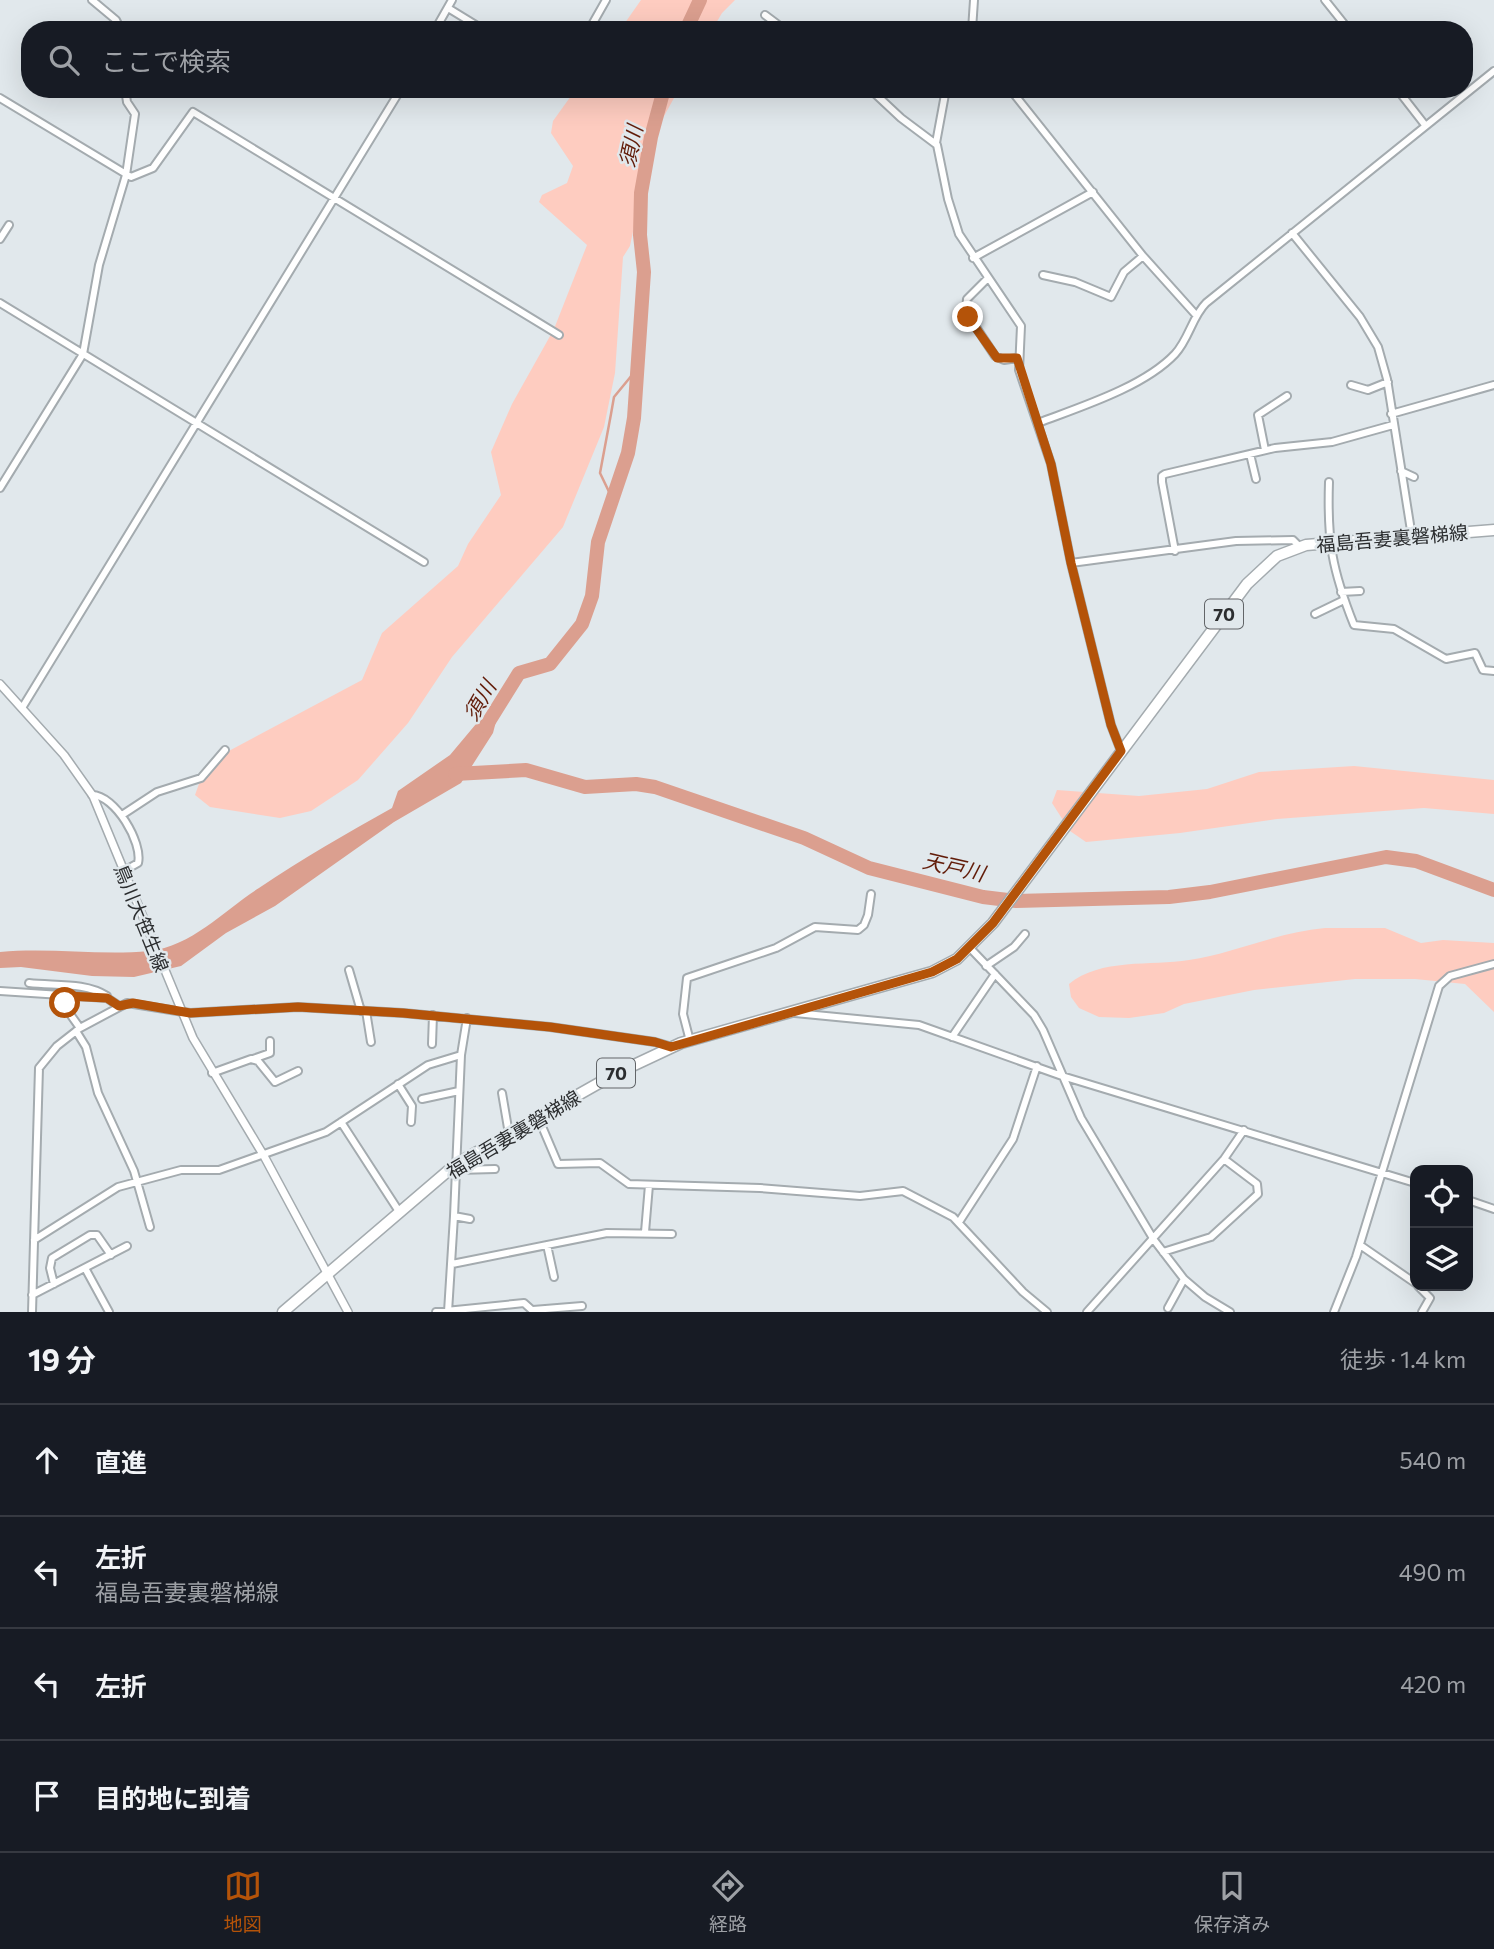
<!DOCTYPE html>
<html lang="ja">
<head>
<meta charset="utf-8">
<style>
  :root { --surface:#171b24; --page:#20242c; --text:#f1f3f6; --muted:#9ea1a6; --line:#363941; --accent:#b45309 }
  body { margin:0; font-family:Commissioner,"Noto Sans JP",sans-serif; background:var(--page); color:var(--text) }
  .controls { position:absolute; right:21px; bottom:21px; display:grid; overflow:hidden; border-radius:14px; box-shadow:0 7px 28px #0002 }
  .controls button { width:63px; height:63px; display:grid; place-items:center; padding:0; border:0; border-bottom:2px solid var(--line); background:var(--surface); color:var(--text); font:35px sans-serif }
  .stop { position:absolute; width:21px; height:21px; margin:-16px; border:5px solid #b45309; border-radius:50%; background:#fff }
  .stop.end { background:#b45309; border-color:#fff; box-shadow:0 2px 7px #0008 }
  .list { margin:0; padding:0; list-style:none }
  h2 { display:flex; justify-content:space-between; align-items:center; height:91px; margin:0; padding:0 28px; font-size:30px }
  h2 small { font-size:23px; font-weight:400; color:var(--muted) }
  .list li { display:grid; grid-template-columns:46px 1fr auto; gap:21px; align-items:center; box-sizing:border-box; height:112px; padding:0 28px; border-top:2px solid var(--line) }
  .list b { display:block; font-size:26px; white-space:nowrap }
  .list p { margin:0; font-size:23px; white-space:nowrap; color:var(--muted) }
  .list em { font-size:23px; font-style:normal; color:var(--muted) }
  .icon { flex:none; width:38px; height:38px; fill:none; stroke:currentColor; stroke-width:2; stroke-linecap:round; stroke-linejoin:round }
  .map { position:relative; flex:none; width:1494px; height:1312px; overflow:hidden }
  .search { position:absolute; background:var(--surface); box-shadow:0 7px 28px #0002; left:21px; right:21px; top:21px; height:77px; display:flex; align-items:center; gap:18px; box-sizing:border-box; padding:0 24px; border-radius:28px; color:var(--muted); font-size:26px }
  .sheet { height:539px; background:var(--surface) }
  nav { display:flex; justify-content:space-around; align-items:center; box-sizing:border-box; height:98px; border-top:2px solid var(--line); background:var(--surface); font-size:19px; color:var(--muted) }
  nav a { display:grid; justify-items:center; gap:4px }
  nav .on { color:var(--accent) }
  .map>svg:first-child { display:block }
</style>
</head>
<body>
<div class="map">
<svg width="1494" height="1312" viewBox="0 0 1494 1312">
  <rect width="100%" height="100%" fill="#e1e8ec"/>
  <path fill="#feccc0" d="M 641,0 L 735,0 L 722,13 L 712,30 L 620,30 Z
    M 576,89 L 679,89 L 653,136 L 630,246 L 623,257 L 615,373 L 604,427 L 563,527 L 452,657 L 408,723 L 358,780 L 311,811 L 280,818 L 210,807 L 195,795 L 200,781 L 225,753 L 362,680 L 382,633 L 458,566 L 468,544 L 501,495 L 491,452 L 512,404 L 554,329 L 587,245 L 539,202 L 542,195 L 567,183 L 573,166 L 551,133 L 553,121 Z
    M 1354,766 L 1494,780 L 1494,814 L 1424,808 L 1277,819 L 1180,833 L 1086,842 L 1070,831 L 1052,803 L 1057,790 L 1139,796 L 1207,789 L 1259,772 Z
    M 1325,928 L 1385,928 L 1421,943 L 1443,940 L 1494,943 L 1494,1012 L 1465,984 L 1415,979 L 1355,979 L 1254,990 L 1184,1004 L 1164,1013 L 1129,1018 L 1099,1017 L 1079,1008 L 1071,997 L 1069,984 C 1100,958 1151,966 1189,960 C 1235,953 1278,932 1325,928 Z"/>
  <path fill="#db9f8f" d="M 500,706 L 493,733 L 461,783 L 394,822 L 275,906 L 226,933 L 181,966 L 134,977 L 92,976 L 21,967 L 0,968 L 0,952 C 50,947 100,956 149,951 C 193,946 224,910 259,888 C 302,859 347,833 392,808 L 398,791 L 450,755 L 476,724 Z"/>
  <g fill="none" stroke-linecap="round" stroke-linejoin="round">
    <path stroke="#db9f8f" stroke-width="2.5" d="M 612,498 L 600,473 L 611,414 L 614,397 L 637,369"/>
    <path stroke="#db9f8f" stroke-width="14" d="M 686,30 L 700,0
      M 486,726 L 519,673 L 550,664 L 582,624 L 592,596 L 598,542 L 628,453 L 634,418 L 644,272 L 640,235 L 641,193 L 651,137 L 664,89
      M 455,774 L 526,770 L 585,787 L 636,784 L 655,787 L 804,838 L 869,868 L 983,897 L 1016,901 L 1169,897 L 1210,892 L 1386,857 L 1416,861 L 1494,890"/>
    <g stroke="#a4abaf" stroke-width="10">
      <path id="minor" d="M 92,0 L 116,20 L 121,30
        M 1325,0 L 1349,30
        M 448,8 L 484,30
        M 765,15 L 785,30
        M 435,30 L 452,0
        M 589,30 L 606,0
        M 972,30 L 974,0
        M 870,89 L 901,118 L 937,145 L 948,199 L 959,234 L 1021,326 L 1019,370 L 1051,464 L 1071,563 L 1111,725 L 1121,751
        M 1010,89 L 1143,256 L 1196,315
        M 1397,89 L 1425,125
        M 0,98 L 131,177 L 153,168 L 193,112 L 559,335
        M 936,143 L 946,89
        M 1292,233 L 1360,317 L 1378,347 L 1387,379 L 1412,537
        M 0,239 L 9,225
        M 973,258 L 1093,192
        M 1043,275 L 1075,282 L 1111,297 L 1124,272 L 1143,256
        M 987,279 L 967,299 L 966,312 L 995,356 L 1004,360 L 1017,358
        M 0,303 L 424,562
        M 1351,385 L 1368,390 L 1388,382
        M 1391,414 L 1494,385
        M 1038,423 C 1080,407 1144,387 1175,354 C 1189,339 1192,317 1206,303 L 1494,71
        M 1265,450 L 1258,415 L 1287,396
        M 1250,454 L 1256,479
        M 1401,471 L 1414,477
        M 1329,482 C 1327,541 1332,570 1354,625 L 1394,629 L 1446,659 L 1475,653 L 1483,670 L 1494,671
        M 0,488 L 83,354 L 99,265 L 126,175 L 135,114 L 127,102 L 125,89
        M 1175,551 L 1162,482 L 1162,476 L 1165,474 L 1275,448 L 1332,442 L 1393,425
        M 1071,563 L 1236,541 L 1293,540 L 1300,547
        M 1341,592 L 1360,591
        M 1315,614 L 1344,600
        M 22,708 L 401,89
        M 92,795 C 115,795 143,843 138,863 L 122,872
        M 122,815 L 157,792 L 201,778 L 225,750
        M 970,948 L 1034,1015 L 1043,1030 L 1081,1118 L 1154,1240 L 1184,1279 L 1205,1297 L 1230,1312
        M 986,966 L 1014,947 L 1025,934
        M 349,970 L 361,1011
        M 29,983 C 55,986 85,982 107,996
        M 0,991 L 107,998 L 119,1006
        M 66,996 L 65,1007 L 80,1028
        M 366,1011 L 371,1042
        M 795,1013 L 919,1025 L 1062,1076 L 1415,1183
        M 76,1031 L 86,1047 L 98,1093 L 134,1171 L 150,1227
        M 952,1037 L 995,974
        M 690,1041 L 683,1014 L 687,978 L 776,948 L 815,927 L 858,930 L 864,925 L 868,915 L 871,894
        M 432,1044 L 433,1015
        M 253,1059 L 270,1053 L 270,1041
        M 212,1073 L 251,1059 L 258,1061 L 275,1082 L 298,1071
        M 398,1084 L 412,1106 L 411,1122
        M 502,1093 L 509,1134
        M 422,1099 L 459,1091
        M 538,1117 L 558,1164 L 600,1163 L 629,1184 L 760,1188 L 860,1196 L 903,1191 L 953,1217 L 1023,1292 L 1047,1312
        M 341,1122 L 400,1213
        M 457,1170 L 495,1169
        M 1468,1200 L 1494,1209
        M 454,1216 L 461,1055 L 467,1018
        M 959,1222 L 1013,1139 L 1037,1066
        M 645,1232 L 649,1185
        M 34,1240 L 118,1187 L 181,1170 L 219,1170 L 326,1132 L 428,1065 L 461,1055
        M 547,1245 L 554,1277
        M 1360,1245 L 1415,1283
        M 1163,1252 L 1211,1237 L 1258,1194 L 1257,1184 L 1224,1159
        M 452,1264 L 607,1233 L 672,1234
        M 85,1268 L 109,1312
        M 54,1284 L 50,1268 L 52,1258 L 90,1235 L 97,1235 L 111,1255
        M 1418,1286 L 1430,1298 L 1422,1312
        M 32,1295 L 127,1246
        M 1168,1308 L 1184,1279
        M 533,1310 L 582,1306
        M 32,1312 L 39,1068 L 57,1046 L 80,1028 L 127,1003 L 190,1013 L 298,1007 L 403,1013 L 550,1027 L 655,1042 L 672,1047
        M 436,1312 L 524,1303 L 534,1312
        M 448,1312 L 454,1216 L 470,1219
        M 1087,1312 L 1224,1159 L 1244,1130
        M 1334,1312 L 1356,1257 L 1439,986 L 1450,976 L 1494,964"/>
    </g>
    <g stroke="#a4abaf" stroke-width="10">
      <path id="tertiary" d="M 0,684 L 64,755 L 93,796 L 193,1038 L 264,1156 L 348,1312"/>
    </g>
    <g stroke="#a4abaf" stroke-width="13">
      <path id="primary" d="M 283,1312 L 456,1164 L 615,1074 L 681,1043 L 932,972 L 957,959 L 993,923 L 1247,584 L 1277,556 L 1306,545 L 1494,530"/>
    </g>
    <use href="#minor" stroke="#fff" stroke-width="6"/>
    <use href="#tertiary" stroke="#fff" stroke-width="7"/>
    <use href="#primary" stroke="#fff" stroke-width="10"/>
  </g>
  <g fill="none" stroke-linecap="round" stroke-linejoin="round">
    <path stroke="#b45309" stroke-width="9" d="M 65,1003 L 66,996 L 107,998 L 119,1006 L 133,1003 L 190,1013 L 298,1007 L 403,1013 L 550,1027 L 655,1042 L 671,1047 L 932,972 L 957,959 L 993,923 L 1121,751 L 1111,725 L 1071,563 L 1051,464 L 1017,358 L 997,358 L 968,317"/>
  </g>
  <g text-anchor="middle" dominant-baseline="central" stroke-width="5" stroke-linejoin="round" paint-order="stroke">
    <g fill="#e1e8ec" stroke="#626568" stroke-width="2">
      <rect x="1205" y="599.5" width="38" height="29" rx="5"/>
      <rect x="597" y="1058.5" width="38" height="29" rx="5"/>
    </g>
    <g font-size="18" font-weight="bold" fill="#2b2d2f">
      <text x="1224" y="614">70</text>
      <text x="616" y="1073">70</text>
    </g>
    <g font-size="19" fill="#2b2d2f" stroke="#e1e8ec">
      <text transform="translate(1392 538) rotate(-5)">福島吾妻裏磐梯線</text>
      <text transform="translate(142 918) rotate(68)">鳥川大笹生線</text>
      <text transform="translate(513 1134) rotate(-31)">福島吾妻裏磐梯線</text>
    </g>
    <g font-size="21" font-style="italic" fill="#621c09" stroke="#e1e8ec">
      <text transform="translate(630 146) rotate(-78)">須川</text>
      <text transform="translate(479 700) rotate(-60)">須川</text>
      <text transform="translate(954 866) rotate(13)">天戸川</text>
    </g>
  </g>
</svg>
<div class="controls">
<button><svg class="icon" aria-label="locate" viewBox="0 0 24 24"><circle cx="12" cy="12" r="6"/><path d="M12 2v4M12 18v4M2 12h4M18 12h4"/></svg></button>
<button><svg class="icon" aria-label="layers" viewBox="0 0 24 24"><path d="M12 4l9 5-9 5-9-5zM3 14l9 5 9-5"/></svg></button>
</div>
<div class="stop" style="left:65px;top:1003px"></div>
<div class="stop end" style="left:968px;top:317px"></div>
<div class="search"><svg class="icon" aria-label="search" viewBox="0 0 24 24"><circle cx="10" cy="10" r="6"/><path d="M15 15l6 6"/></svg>ここで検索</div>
</div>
<section class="sheet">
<h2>19 分<small>徒歩 · 1.4 km</small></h2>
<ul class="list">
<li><svg class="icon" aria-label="ahead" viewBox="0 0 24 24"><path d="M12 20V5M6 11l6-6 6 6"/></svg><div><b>直進</b></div><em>540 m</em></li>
<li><svg class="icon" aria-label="left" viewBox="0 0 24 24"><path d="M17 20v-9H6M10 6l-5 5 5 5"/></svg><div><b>左折</b><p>福島吾妻裏磐梯線</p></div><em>490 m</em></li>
<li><svg class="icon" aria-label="left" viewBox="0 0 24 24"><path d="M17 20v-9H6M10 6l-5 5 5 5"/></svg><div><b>左折</b></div><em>420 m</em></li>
<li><svg class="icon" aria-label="arrive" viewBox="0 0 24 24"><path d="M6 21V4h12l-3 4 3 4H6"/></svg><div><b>目的地に到着</b></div></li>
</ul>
</section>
<nav>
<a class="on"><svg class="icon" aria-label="map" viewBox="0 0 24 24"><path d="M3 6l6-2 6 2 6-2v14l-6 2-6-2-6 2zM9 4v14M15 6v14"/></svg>地図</a>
<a><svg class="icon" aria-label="directions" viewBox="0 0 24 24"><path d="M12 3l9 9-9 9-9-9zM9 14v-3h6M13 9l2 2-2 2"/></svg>経路</a>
<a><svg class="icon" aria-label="saved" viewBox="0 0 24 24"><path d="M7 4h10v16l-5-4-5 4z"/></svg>保存済み</a>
</nav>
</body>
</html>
